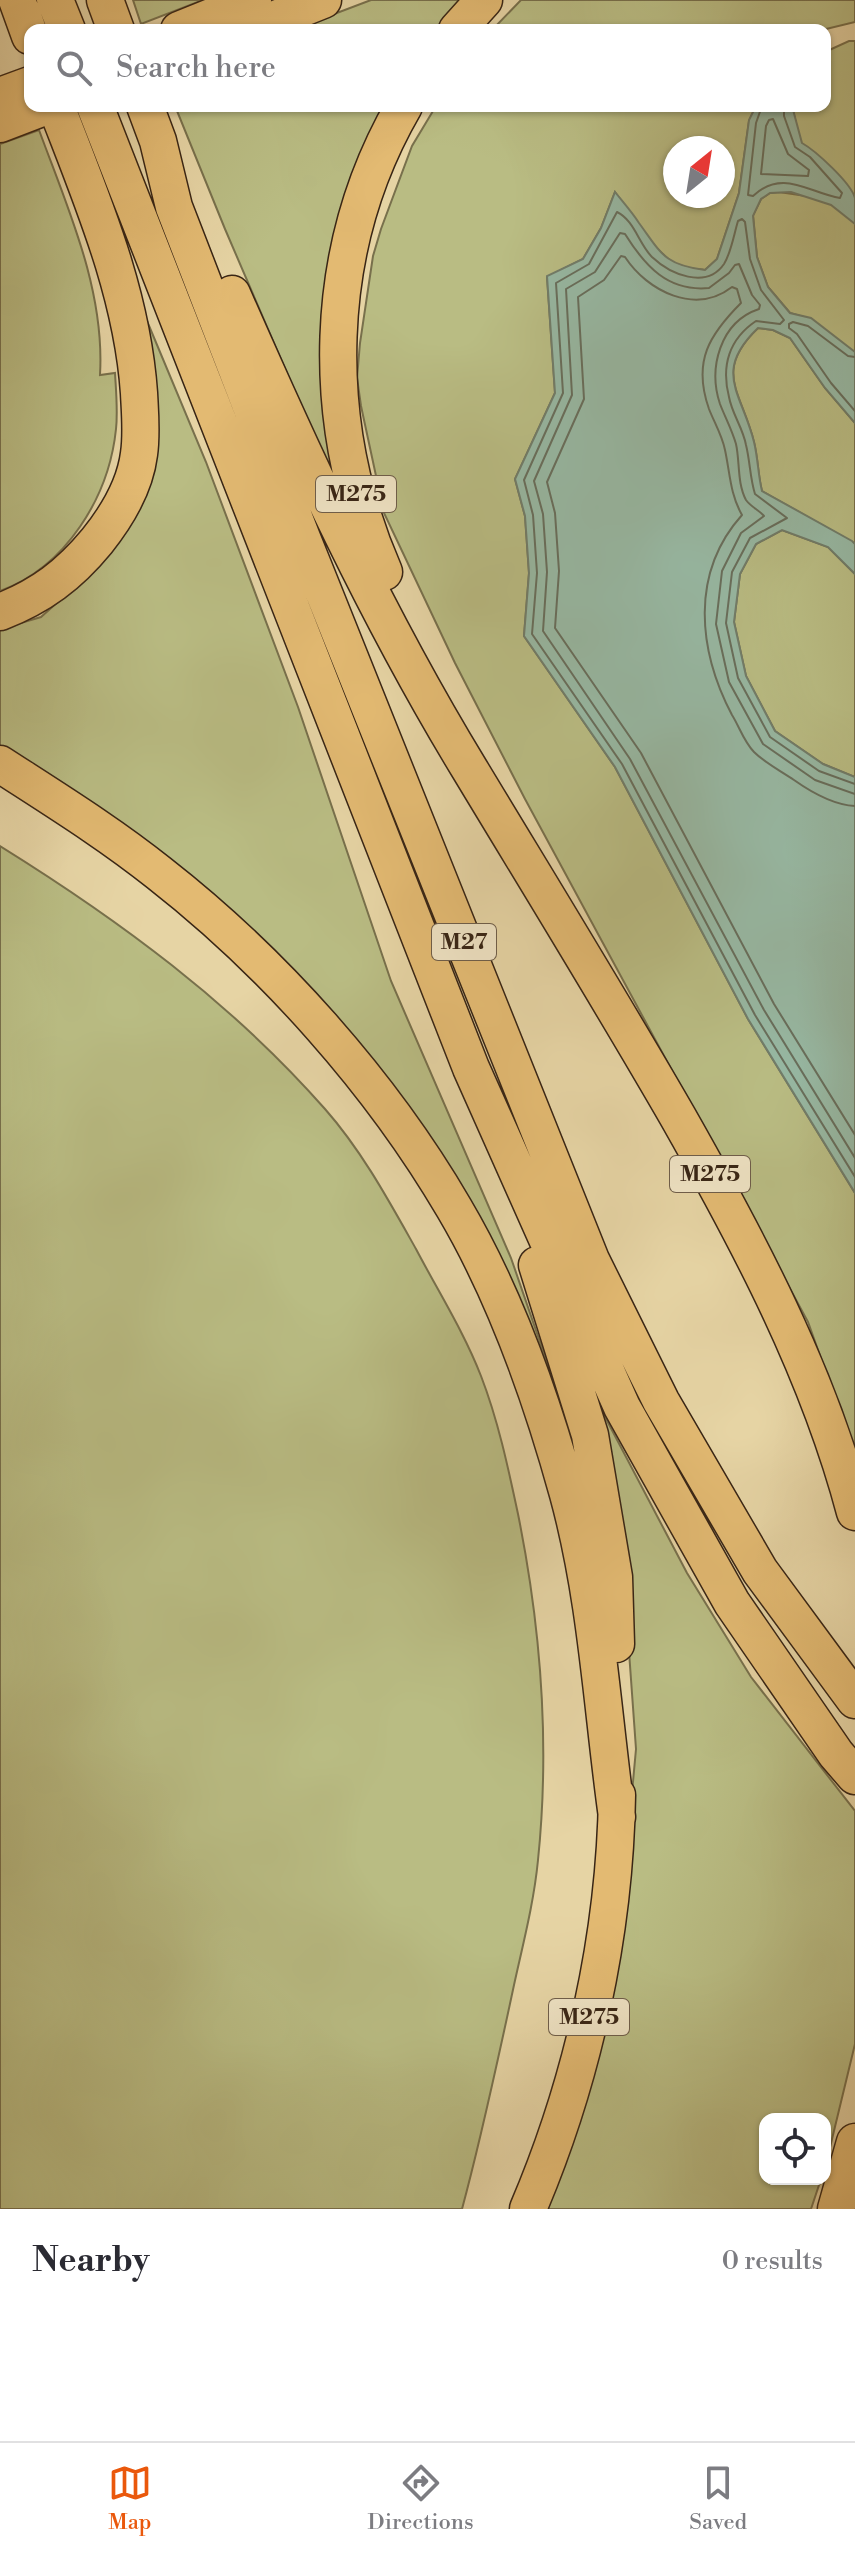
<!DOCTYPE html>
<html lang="en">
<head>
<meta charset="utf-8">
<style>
  :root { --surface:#fff; --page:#f2f2f3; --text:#2b2b33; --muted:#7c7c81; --line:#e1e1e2; --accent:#ea580c }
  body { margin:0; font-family:"Libre Bodoni",serif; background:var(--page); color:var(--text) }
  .controls { position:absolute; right:24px; bottom:24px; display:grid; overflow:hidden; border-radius:16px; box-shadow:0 2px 6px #0004 }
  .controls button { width:72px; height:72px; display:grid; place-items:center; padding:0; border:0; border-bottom:2px solid var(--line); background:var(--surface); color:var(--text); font:40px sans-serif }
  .compass { position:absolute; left:663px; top:136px; width:72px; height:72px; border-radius:50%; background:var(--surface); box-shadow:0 2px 6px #0004; rotate:30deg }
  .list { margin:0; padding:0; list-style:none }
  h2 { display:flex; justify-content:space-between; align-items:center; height:104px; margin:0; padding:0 32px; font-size:34px }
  h2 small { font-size:26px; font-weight:400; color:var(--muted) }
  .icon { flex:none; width:44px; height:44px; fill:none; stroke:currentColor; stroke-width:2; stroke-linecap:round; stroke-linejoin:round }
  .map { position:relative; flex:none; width:855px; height:2209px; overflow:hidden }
  .search { position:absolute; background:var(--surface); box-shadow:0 2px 6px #0004; left:24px; right:24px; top:24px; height:88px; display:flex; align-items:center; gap:20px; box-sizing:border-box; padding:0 28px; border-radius:16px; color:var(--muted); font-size:30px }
  .sheet { height:232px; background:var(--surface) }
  nav { display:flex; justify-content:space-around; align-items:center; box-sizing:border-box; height:112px; border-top:2px solid var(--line); background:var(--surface); font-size:22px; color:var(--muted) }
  nav a { display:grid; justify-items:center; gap:4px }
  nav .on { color:var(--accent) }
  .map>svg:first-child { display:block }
</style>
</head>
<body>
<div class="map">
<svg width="855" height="2209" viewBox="0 0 855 2209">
  <rect width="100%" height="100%" fill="#e6d4a4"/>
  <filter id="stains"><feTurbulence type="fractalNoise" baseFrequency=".0025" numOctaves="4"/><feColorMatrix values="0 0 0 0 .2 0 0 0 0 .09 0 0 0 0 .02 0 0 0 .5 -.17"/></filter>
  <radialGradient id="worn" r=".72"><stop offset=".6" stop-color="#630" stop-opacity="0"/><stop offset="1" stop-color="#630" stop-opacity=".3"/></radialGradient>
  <path fill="#b9bc83" stroke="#78704c" stroke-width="2" fill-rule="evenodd" d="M 133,0 L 203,0 L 141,24 Z
    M 371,0 L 469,0 L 442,30 L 292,30 Z
    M 521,0 L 855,0 L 855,22 L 822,30 L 492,30 Z
    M 849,41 L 855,41 L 855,375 L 811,319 L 790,313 L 768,287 L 757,257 L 753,215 L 761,199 L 770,193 L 779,192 L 813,197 L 792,106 L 825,106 L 825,52 Z
    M 175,106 L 392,106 L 362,160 L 341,499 L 225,229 Z
    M 436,106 L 756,106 L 749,121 L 739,193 L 717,259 L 705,270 C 697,269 686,269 679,266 C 655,254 632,214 615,192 L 601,228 L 583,259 L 547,277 L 555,393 L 515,479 L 525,516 L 529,573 L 524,636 L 615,767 L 748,1019 L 855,1193 L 855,1454 L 808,1322 L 525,799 L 455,663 L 384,513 L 361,406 L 357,378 L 360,343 L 373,256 L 381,229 L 412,146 ZM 675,148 L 723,148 L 723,196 L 675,196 Z
    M 39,130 C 68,209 105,290 100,375 L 115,373 C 116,391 118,411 116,429 C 109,497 66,567 0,591 L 0,144 Z
    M 137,297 L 206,462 L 298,707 L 391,981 L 511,1258 L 561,1403 L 503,1279 L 334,1019 L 0,749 L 0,629 L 41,617 L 101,563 L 142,498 Z
    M 758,328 L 773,330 L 790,338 L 825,388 L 855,423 L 855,544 L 762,491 C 758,475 758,458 754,442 C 742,392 712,372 758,328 Z
    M 782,530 L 828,547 L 855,574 L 855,777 L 823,764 L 775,731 L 746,676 L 734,622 L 740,574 L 756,544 Z
    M 0,846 C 119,920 232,1003 325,1109 C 362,1151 389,1201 416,1249 C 438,1291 464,1332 481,1376 C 498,1420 508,1467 518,1514 C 541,1628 550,1744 538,1860 C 534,1902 523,1944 514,1985 C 498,2060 482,2135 462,2209 L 0,2209 Z
    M 583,1375 L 687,1573 L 751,1677 L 855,1811 L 855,2044 L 825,2168 L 825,2119 L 765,2119 L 765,2179 L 821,2179 L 811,2209 L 543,2209 L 625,1869 L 636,1749 L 625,1596 Z"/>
  <path fill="#97b8a3" stroke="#717d6a" stroke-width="2" d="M 756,106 L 792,106 L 802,143 C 816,151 851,183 855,198 C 855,205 855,216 855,224 L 831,205 L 791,192 L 770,193 L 761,199 L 753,216 L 757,257 L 768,287 L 790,313 L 811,318 L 855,352 L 855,423 L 825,388 L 790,338 L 773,330 L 758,328 C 712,372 742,393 754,442 C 758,458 758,475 762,491 L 852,541 L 855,544 L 855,574 L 828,547 L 782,530 L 756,544 L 740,574 L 734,622 L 746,676 L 775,731 L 823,764 L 855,777 L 855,1193 L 748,1019 L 615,767 L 524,636 L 529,573 L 525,516 L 515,479 L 555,393 L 547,276 L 583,259 L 601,228 L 615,192 C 623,202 632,212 639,223 C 661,253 664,265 705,270 L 717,259 L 739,193 L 749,120 Z"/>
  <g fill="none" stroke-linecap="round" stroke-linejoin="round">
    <path stroke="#686e5c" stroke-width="2" d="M 762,106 L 756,123 L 748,195 L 753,196 C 783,168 809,193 840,198 L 842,193 L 810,157 L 795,147 L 784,116 L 784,106
      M 773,119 L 788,154 L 809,170 L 808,176 L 761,174 L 766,126 L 769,120 Z
      M 855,357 L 848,356 L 808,326 L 793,322 L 789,324 L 789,328 L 797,334 L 831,383 L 855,411
      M 855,784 L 819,771 L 770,737 L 738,678 L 726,623 L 732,572 L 750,538 L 787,518 L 755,494 C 750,478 750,461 746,445 C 743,428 732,414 729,397 C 721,366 729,339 756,321 L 780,324 L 784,320 L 761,290 L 750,259 L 745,222 L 742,219 L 738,221 C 734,234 731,253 724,264 C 706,290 670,274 652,257 C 639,244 634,220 617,212 L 589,264 L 556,283 L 563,393 L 524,480 L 533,515 L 537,573 L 532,634 L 622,764 L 755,1015 L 855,1177
      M 855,794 L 815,780 L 763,744 L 729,682 L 716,624 L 722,571 L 741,533 L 764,516 C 759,510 751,507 746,500 C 737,483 740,462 736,444 C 732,430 725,417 720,404 C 708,368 720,322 759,309 L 760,305 L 752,295 L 739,264 L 735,265 L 729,273 L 709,288 C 668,292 645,266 625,234 L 620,233 L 595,272 L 566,289 L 572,395 L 534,481 L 543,514 L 547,572 L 543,631 L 630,759 L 764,1010 L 855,1158
      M 855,806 C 834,805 811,792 794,780 C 781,771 765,763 754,752 C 744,742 739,726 732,715 C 698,650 690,573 742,515 C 730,494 730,473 725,450 C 722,435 714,422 709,409 C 692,361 710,334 741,303 L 737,289 L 732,287 C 696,315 648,292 625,257 L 621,256 L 604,280 L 578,297 L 584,399 L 547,482 L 555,513 L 559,571 L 555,628 L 641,753 L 774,1004 L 855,1135"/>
    <g stroke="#382515" stroke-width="39">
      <path id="motorway" d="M 17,0 L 30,36
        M 55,0 L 67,30
        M 105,0 L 116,30
        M 179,30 L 253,0
        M 248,30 L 323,0
        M 457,30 L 484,0
        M 0,96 L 30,85
        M 95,106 L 471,1068 L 622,1407 L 732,1603 L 836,1754 L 855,1776
        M 145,106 L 158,141 L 174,207 L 302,538 L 591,1260 L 661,1401 L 760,1571 L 855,1700
        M 0,124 L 47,106
        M 232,294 C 303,456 377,617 469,768 C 539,884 610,999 678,1117 C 749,1242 818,1372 855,1512
        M 384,572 C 319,423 321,249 404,106
        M 0,612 C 41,596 69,575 97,541 C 117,516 135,486 139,454 C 142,434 140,413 139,393 C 132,292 92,200 56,106
        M 0,764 C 54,799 109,833 159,873 C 273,962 381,1083 454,1208 C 506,1296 541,1396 568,1494 C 597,1600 602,1710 617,1817
        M 537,1265 L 590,1435 L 614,1577 L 616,1644
        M 528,2209 C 583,2080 615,1935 617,1795
        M 836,2209 L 855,2142"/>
    </g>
    <use href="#motorway" stroke="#e3ba72" stroke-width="36"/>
  </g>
  <g text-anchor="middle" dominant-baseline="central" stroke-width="8" stroke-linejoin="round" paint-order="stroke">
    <g fill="#efe3c4" stroke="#6f5e4a" stroke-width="2">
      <rect x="316" y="476" width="80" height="36" rx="6"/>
      <rect x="432" y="924" width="64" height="36" rx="6"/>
      <rect x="670" y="1156" width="80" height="36" rx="6"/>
      <rect x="549" y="1999" width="80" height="36" rx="6"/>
    </g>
    <g font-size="22" font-weight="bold" fill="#382515">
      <text x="356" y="494">M275</text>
      <text x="464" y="942">M27</text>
      <text x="710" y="1174">M275</text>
      <text x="589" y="2017">M275</text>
    </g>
  </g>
  <rect width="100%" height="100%" filter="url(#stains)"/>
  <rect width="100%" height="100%" fill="url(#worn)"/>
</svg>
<div class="controls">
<button><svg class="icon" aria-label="locate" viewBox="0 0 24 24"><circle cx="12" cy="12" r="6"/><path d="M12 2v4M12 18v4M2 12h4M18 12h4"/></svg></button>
</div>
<svg class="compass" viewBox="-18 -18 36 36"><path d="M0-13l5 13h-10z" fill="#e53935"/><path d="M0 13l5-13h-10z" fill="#7c7c81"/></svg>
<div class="search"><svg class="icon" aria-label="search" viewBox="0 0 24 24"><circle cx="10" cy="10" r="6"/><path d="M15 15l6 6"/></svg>Search here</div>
</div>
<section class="sheet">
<h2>Nearby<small>0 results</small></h2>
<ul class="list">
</ul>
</section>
<nav>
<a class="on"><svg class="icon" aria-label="map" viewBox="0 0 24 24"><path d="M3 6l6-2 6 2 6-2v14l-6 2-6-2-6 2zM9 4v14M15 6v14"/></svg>Map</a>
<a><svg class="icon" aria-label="directions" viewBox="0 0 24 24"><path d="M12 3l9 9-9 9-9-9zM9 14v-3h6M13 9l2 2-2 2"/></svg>Directions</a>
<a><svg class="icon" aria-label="saved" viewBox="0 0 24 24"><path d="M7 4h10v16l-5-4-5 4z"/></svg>Saved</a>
</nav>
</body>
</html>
